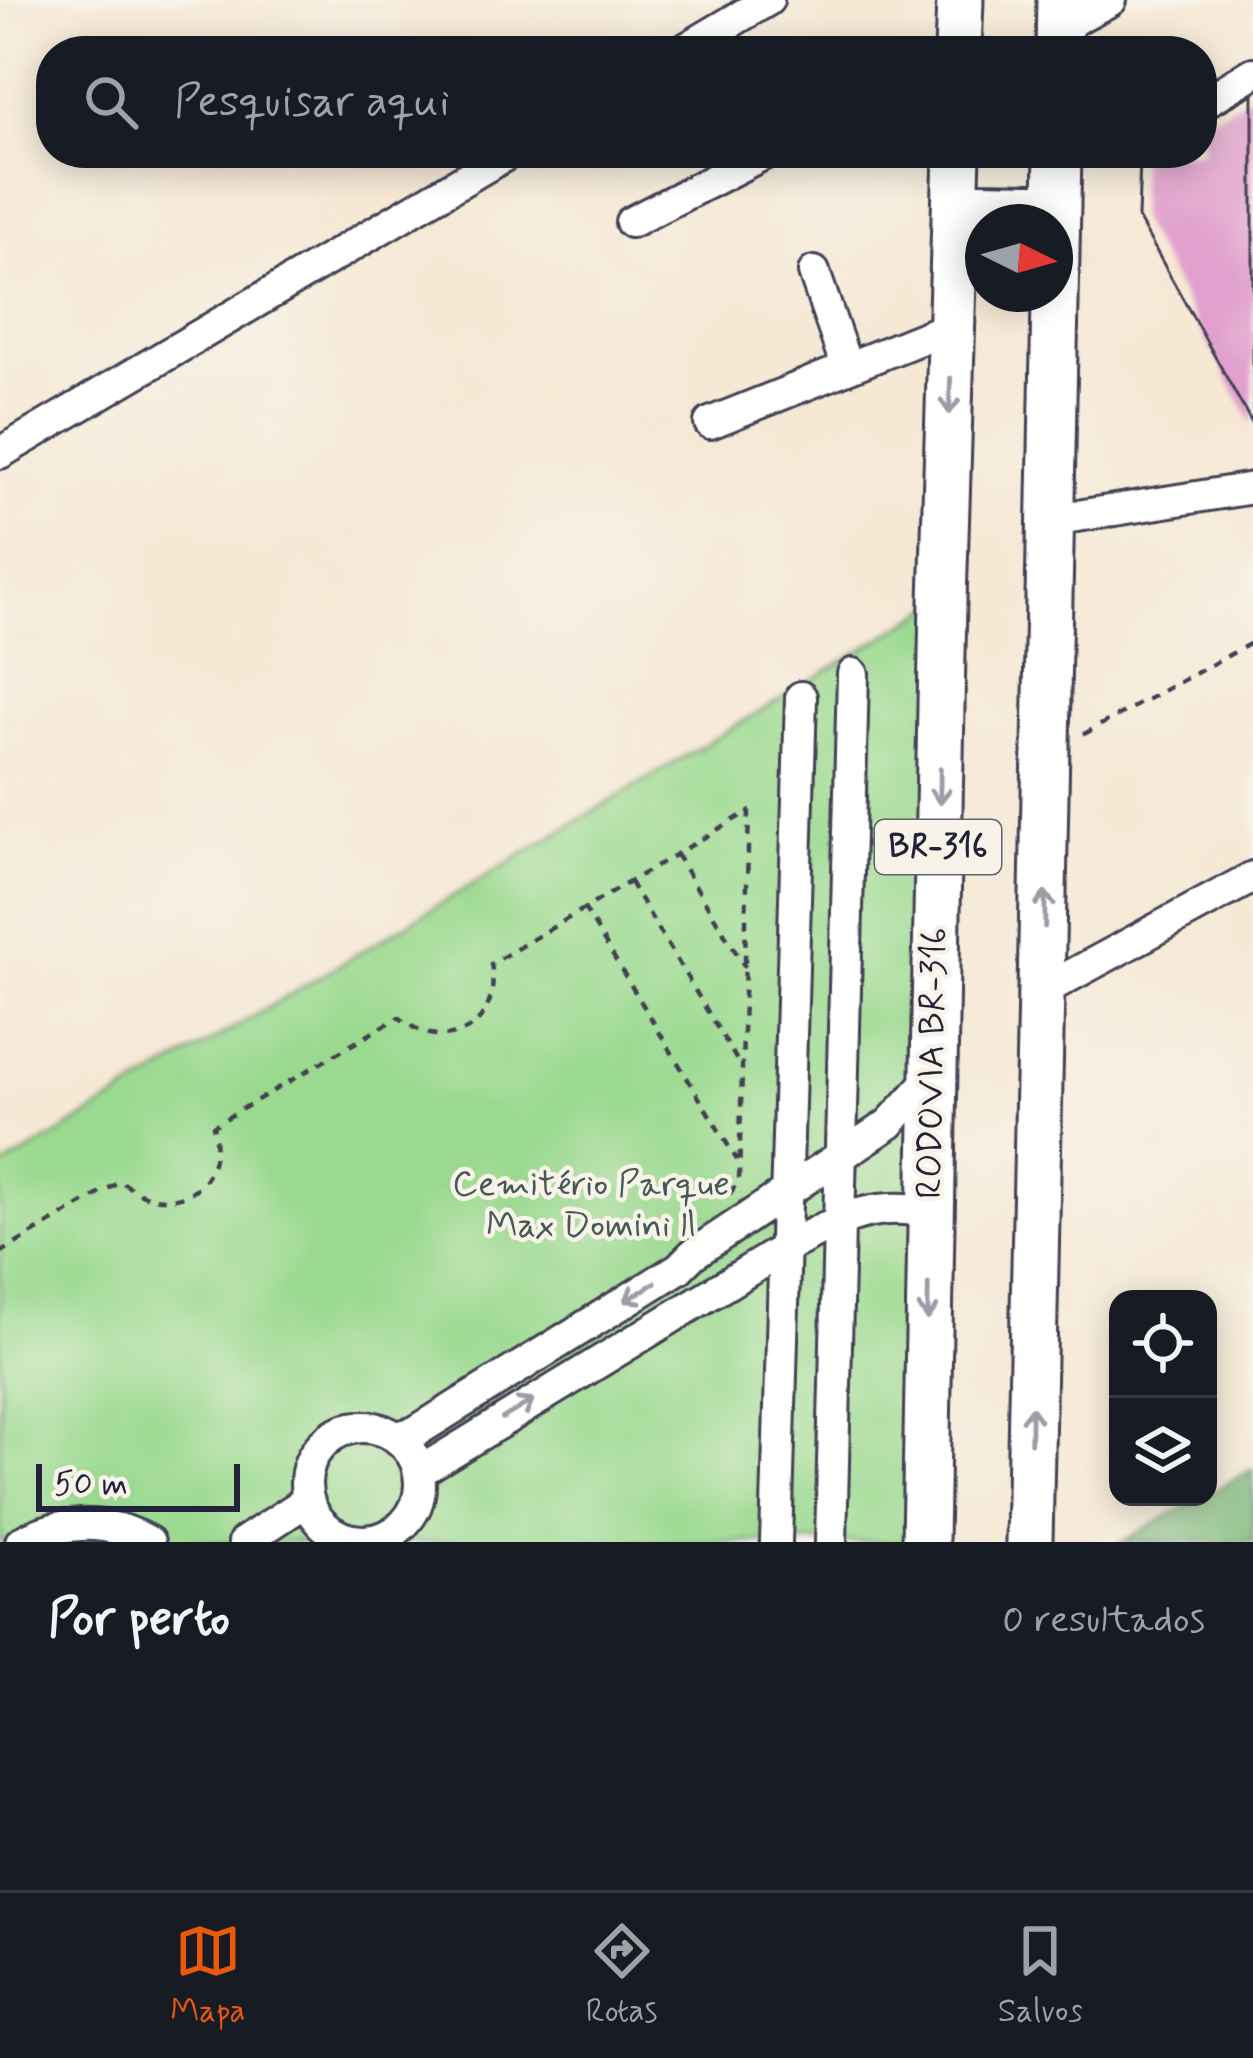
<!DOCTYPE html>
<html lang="pt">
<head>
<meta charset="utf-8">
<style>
  :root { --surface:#171b24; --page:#242831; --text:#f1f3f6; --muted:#9ea1a6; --line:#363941; --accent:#ea580c }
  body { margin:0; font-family:Mynerve,sans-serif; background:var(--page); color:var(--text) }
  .controls { position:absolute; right:36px; bottom:36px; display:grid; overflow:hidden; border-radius:24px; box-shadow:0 6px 30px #0003 }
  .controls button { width:108px; height:108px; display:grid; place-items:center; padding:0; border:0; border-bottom:3px solid var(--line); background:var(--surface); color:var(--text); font:60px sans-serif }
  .compass { position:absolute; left:965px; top:204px; width:108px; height:108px; border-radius:50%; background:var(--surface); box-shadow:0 6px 30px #0003; rotate:95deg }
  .scale { position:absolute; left:36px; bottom:30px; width:204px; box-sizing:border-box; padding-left:12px; border:6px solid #22223b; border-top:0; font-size:33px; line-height:42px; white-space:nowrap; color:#22223b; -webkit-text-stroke:9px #f7f3e8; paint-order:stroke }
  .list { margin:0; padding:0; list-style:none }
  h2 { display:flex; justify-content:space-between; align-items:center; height:156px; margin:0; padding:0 48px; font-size:51px }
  h2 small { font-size:39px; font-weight:400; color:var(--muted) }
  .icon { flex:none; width:66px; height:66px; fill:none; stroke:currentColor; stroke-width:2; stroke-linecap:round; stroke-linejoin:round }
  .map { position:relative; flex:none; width:1253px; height:1542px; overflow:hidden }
  .search { position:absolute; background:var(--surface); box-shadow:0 6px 30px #0003; left:36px; right:36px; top:36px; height:132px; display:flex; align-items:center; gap:30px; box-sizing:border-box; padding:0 42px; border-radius:48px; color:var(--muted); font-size:45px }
  .sheet { height:348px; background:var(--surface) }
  nav { display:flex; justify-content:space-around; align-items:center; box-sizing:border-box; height:168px; border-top:3px solid var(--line); background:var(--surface); font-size:33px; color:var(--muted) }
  nav a { display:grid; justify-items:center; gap:6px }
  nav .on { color:var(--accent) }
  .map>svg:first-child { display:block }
</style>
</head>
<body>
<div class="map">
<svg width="1253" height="1542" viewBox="0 0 1253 1542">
  <rect width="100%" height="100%" fill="#f7f3e8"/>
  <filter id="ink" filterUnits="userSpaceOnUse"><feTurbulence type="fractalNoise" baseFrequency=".00833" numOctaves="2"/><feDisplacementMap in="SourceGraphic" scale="24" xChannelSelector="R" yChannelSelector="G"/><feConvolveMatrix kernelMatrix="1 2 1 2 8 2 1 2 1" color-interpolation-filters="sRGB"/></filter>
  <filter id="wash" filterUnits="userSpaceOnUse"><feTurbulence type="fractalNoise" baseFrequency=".004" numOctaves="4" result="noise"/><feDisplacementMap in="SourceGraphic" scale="48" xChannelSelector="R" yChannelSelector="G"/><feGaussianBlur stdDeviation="2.7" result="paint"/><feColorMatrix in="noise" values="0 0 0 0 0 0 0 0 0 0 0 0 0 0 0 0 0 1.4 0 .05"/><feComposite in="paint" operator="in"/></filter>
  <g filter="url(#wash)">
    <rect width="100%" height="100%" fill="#f6e8d5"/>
    <path fill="#9ad98f" stroke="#5e7e65" stroke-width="3" d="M 943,601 L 925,1542 L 0,1542 L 0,1169 Z"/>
    <path fill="#7bb97a" stroke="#4e6e5a" stroke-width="3" d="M 1253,1469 L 1253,1542 L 1122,1542 Z"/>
    <g id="blocks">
      <path fill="#e1a0cd" d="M 1253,94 L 1253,425 L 1138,218 L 1140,158 L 1148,153 L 1202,153 L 1202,123 Z"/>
    </g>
  </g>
  <g filter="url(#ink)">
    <use href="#blocks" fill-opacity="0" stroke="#424052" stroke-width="3"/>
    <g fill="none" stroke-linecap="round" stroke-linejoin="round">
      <g stroke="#424052" stroke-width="36">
        <path id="minor" d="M 1060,27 L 1111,0
          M 682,51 L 768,0
          M 1202,104 L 1253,73
          M 631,222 L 766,153
          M 814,272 L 847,368
          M 710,423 L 952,326
          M 0,453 L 509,153
          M 1052,520 L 1253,488
          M 1044,990 L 1253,877
          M306 1484a57 57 0 1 1 114 0a57 57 0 1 1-114 0Z
          M 397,1437 L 415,1432 L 679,1268 L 693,1254 L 889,1124 L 934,1075
          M 419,1472 L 784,1249 C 835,1222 869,1200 929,1212
          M 21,1542 C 62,1520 108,1518 149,1542
          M 244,1542 L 308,1500
          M 776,1542 L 801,697
          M 831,1542 L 853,674"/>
      </g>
      <g stroke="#424052" stroke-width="51">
        <path id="highway" d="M 958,51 L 960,0
          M 1059,51 L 1060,0
          M 956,205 L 1057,207
          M 925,1542 L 943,601 L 957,153
          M 1029,1542 C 1037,1079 1052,616 1058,153"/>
      </g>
      <path stroke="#424052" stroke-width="4.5" stroke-dasharray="9 9" stroke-linecap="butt" d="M 1084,734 L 1253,642
        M 676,854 L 745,967
        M 630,882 L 741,1067
        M 584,908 L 737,1160
        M 0,1253 L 121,1181 C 169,1222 228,1189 213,1126 L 399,1017 C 446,1058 503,1027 491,964 L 749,811 L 739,1180 L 729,1195"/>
      <use href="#minor" stroke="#fff" stroke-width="30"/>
      <use href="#highway" stroke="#fff" stroke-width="45"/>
    </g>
    <defs><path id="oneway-shaft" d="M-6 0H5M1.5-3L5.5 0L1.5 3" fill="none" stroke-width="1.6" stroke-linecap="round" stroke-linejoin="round" transform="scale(3)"/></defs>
    <g stroke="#9c9ca7">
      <use href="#oneway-shaft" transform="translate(950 396) rotate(92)"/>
      <use href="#oneway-shaft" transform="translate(940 786) rotate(91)"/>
      <use href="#oneway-shaft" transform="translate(1045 909) rotate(-89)"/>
      <use href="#oneway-shaft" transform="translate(640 1292) rotate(148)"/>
      <use href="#oneway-shaft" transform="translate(928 1302) rotate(91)"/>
      <use href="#oneway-shaft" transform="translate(518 1409) rotate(-31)"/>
      <use href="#oneway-shaft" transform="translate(1031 1425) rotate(-89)"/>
    </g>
  </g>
  <g text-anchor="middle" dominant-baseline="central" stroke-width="9" stroke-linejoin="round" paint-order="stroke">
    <rect fill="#f7f3e8" stroke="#62616f" stroke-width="3" x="875" y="820" width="126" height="54" rx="9"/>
    <g font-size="33" font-weight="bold" fill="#22223b">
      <text x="938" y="847">BR-316</text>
    </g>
    <g font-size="36" fill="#22223b" stroke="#f7f3e8">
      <text transform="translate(933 1063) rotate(-89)">RODOVIA BR-316</text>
    </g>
    <g font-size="36" fill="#465954" stroke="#f7f3e8">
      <text x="591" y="1185">Cemitério Parque<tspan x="591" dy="41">Max Domini ll</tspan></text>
    </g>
  </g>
</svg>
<div class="controls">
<button><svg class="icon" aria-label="locate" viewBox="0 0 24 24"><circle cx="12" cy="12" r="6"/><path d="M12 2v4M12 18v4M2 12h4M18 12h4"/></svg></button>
<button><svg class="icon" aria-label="layers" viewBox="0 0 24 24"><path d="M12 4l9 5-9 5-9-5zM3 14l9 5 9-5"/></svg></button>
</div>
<svg class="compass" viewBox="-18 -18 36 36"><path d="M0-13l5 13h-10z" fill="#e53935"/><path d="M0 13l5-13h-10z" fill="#9ea1a6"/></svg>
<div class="scale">50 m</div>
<div class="search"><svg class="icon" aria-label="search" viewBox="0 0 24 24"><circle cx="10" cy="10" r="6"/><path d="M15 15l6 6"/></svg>Pesquisar aqui</div>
</div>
<section class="sheet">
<h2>Por perto<small>0 resultados</small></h2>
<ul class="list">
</ul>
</section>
<nav>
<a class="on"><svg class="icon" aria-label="map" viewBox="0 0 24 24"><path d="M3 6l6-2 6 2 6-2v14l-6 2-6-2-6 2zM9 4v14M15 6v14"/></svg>Mapa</a>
<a><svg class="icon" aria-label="directions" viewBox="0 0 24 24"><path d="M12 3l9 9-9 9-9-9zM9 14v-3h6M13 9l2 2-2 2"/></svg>Rotas</a>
<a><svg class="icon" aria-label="saved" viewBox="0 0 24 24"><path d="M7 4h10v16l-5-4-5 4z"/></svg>Salvos</a>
</nav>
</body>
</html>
